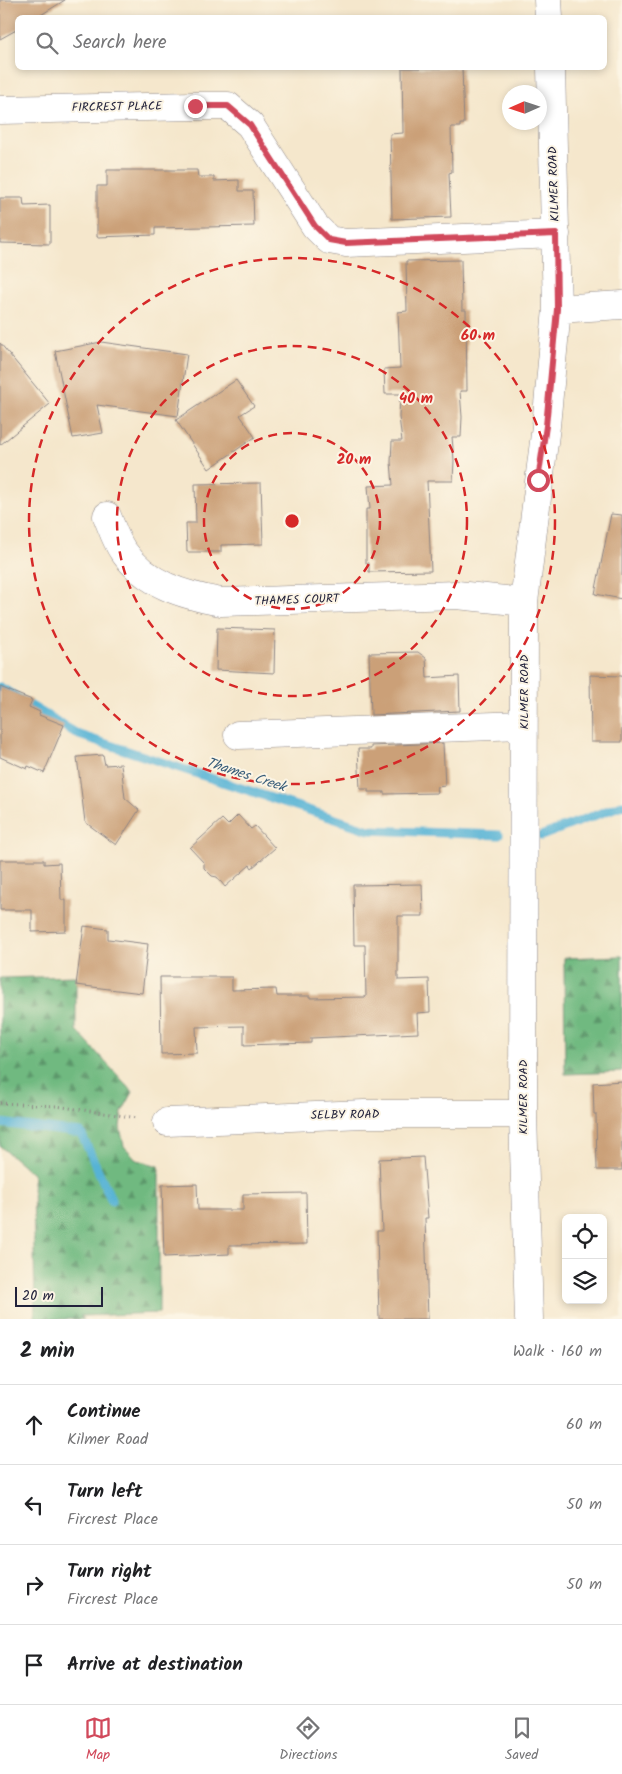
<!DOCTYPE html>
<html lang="en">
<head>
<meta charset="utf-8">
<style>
  :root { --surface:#fff; --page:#f6f6f6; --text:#202124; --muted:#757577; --line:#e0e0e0; --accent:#d1495b }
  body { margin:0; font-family:Kalam,sans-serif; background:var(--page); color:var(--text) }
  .controls { position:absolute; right:15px; bottom:15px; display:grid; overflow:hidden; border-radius:8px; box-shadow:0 2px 8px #0003 }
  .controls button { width:45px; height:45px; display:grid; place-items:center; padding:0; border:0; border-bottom:1px solid var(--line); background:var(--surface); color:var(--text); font:25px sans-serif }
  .compass { position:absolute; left:502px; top:85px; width:45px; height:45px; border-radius:50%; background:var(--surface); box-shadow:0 2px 8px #0003; rotate:267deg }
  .scale { position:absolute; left:15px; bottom:12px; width:88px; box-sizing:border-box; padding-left:5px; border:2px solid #22223b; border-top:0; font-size:14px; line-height:18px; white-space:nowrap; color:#22223b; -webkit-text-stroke:4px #fcf5e5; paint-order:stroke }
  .stop { position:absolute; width:15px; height:15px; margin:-11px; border:4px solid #d1495b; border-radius:50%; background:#fff }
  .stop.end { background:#d1495b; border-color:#fff; box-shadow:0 1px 5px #0008 }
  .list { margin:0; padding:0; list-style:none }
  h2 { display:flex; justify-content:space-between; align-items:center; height:65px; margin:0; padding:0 20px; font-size:21px }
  h2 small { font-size:16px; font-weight:400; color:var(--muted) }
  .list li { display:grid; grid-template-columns:32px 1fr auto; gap:15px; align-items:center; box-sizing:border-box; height:80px; padding:0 20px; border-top:1px solid var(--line) }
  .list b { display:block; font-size:19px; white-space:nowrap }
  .list p { margin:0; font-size:16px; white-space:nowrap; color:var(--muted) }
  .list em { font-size:16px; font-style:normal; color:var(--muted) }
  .icon { flex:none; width:28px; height:28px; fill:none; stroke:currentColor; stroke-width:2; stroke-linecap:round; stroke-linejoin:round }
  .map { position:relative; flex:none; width:622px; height:1319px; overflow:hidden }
  .search { position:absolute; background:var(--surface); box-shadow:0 2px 8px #0003; left:15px; right:15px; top:15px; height:55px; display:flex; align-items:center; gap:12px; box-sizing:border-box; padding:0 18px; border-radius:8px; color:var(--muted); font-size:19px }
  .sheet { height:385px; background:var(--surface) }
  nav { display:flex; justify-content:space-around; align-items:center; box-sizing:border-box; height:70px; border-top:1px solid var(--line); background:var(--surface); font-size:14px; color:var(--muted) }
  nav a { display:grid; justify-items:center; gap:2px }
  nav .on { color:var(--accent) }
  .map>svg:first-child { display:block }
</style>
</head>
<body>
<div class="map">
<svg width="622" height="1319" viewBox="0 0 622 1319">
  <defs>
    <pattern id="forest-firs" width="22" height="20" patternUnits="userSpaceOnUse" patternTransform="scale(1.25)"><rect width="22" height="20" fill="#70b980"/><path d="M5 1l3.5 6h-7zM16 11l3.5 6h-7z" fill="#5c966a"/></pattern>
  </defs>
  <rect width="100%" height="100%" fill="#fcf5e5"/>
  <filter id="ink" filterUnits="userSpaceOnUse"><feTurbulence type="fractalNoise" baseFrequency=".02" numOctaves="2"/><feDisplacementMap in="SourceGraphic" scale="10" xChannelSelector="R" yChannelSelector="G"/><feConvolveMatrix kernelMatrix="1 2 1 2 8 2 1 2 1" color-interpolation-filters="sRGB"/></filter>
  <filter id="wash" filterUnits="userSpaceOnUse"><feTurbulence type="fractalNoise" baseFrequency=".0096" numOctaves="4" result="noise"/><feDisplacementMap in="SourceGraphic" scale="20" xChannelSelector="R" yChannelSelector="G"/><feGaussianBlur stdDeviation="1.12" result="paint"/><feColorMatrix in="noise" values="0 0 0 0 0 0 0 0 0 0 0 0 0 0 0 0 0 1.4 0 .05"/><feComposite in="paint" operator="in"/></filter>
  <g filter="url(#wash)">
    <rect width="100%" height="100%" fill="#f5e7cc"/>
    <path fill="url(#forest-firs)" stroke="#496e5e" d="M 622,956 L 622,1072 L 565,1074 L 564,958 Z
      M 76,976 L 76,1030 L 133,1092 L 122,1112 L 120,1127 L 124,1146 L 137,1160 L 159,1166 L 159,1313 L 80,1316 L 84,1319 L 35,1319 L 33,1174 L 0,1146 L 0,978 Z"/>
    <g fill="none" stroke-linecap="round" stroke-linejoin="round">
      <path stroke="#57b3d5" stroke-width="9" d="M 0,687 L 79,735 L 369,830 L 499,835
        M 541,836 L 622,805
        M 0,1123 L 81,1133 L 112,1201"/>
    </g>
    <g id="blocks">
      <path fill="#cba078" d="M 0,0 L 65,0 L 36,18 L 18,18 L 18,29 L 0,39 Z
        M 402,68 L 462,68 L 464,124 L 460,124 L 460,127 L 451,127 L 452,172 L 449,173 L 451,217 L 392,219 L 390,134 L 403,133 Z
        M 107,170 L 197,170 L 198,177 L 214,177 L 214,181 L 239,180 L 239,191 L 253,191 L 254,226 L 155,228 L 155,235 L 97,237 L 97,186 L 107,186 Z
        M 0,198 L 23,198 L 24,206 L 50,205 L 50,244 L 0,243 Z
        M 461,260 L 462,310 L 466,310 L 467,391 L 460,391 L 462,417 L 461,437 L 452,437 L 454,460 L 453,481 L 427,481 L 431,571 L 369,572 L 369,563 L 366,563 L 366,509 L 370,509 L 368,486 L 393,485 L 391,462 L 392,441 L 402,441 L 399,417 L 400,394 L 385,394 L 384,369 L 400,368 L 398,312 L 407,311 L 406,261 Z
        M 101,342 L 187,354 L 178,416 L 97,405 L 103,433 L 73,438 L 55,351 Z
        M 0,343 L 50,404 L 0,445 Z
        M 236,380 L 254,406 L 240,415 L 255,437 L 209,469 L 176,420 Z
        M 261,483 L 263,544 L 221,545 L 221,552 L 187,552 L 186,523 L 196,523 L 195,484 Z
        M 611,514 L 622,515 L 622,599 L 595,594 Z
        M 217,628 L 275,630 L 274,673 L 216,670 Z
        M 418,652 L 426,658 L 427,678 L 459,676 L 460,711 L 371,715 L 369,653 Z
        M 590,675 L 622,676 L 622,742 L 591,742 Z
        M 0,687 L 32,700 L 29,707 L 40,712 L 39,715 L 64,725 L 44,773 L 28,766 L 27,769 L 0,757 Z
        M 443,743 L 445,786 L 437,787 L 438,793 L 384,794 L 384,792 L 368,792 L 368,789 L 360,789 L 358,749 L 371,749 L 371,746 Z
        M 103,755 L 105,765 L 121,764 L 125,798 L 139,810 L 116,845 L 85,822 L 77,757 Z
        M 238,815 L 251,829 L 255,826 L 275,848 L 252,868 L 250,865 L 225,887 L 217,877 L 212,876 L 204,868 L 204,863 L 190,848 L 222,819 L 228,825 Z
        M 0,860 L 44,860 L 44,864 L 60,863 L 61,900 L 66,900 L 66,931 L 32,932 L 32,910 L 0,910 Z
        M 422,884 L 423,916 L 398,916 L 398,980 L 429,979 L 430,1012 L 417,1013 L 418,1033 L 311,1038 L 311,1043 L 244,1045 L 244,1026 L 196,1027 L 197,1053 L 161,1054 L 160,977 L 232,977 L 232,990 L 276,989 L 277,996 L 310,996 L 310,998 L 366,997 L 365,945 L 354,945 L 353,885 Z
        M 84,926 L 108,929 L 108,939 L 148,944 L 142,993 L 76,985 Z
        M 622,1081 L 622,1170 L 597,1170 L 596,1114 L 594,1114 L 593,1083 Z
        M 423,1157 L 428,1218 L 425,1218 L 428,1319 L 379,1319 L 377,1231 L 382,1231 L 379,1159 Z
        M 197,1184 L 198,1210 L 243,1210 L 243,1194 L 306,1193 L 307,1244 L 229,1245 L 229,1254 L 164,1257 L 162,1185 Z"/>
    </g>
  </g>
  <g filter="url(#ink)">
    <use href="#blocks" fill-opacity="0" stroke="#8c8484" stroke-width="1"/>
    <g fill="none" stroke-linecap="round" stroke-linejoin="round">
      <g stroke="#8c8484" stroke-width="29">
        <path id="minor" d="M 548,0 L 549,18
          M 0,110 L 195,106 L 228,106 L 250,125 L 315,226 L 329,240 L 346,243 L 556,234
          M 557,309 L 622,305
          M 107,516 C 112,528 116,541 123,551 C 147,585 183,595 221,602 L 457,595 L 524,602
          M 238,735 L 523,725
          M 167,1122 L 364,1114 L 523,1114
          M 529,1319 L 523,1114 L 524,602 L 546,426 L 557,309 L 551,68"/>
      </g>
      <path stroke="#8c8484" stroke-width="3" stroke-dasharray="1 4" stroke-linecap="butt" d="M 0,1103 L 56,1106 L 138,1118"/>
      <use href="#minor" stroke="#fff" stroke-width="28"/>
    </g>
  </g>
  <g fill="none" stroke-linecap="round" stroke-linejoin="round" filter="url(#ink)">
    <path stroke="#d1495b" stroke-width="6" d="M 195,106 L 228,106 L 250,125 L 315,226 L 329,240 L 346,243 L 556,234 L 557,309 L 546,426 L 538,480"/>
  </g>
  <g fill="none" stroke="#d62828" stroke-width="2.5" stroke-dasharray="9 6">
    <circle cx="292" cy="521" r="88"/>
    <circle cx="292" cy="521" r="175"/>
    <circle cx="292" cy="521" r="263"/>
  </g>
  <g text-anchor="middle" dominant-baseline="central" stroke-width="4" stroke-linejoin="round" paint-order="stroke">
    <g font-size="12" fill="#22223b" stroke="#fcf5e5">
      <text transform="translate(117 107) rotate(-1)">FIRCREST PLACE</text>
      <text transform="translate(554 184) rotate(-92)">KILMER ROAD</text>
      <text transform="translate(297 600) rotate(-2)">THAMES COURT</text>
      <text transform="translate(524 692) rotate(-90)">KILMER ROAD</text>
      <text transform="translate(523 1097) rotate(-90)">KILMER ROAD</text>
      <text transform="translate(345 1115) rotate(-1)">SELBY ROAD</text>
    </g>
    <g font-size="14" font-style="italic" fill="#375c79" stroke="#fcf5e5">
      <text transform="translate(246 775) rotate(18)">Thames Creek</text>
    </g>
  </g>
  <circle cx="292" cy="521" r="8" fill="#d62828" stroke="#fcf5e5" stroke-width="2.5"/>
  <g font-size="15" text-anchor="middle" font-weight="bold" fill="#d62828" stroke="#fcf5e5" stroke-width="4" stroke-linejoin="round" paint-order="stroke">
    <text x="478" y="340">60 m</text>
    <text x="416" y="403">40 m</text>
    <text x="354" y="464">20 m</text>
  </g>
</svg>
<div class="controls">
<button><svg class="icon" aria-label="locate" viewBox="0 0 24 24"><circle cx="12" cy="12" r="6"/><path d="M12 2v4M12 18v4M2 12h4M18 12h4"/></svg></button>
<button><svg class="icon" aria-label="layers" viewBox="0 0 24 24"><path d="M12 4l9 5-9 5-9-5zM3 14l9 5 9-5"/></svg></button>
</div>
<svg class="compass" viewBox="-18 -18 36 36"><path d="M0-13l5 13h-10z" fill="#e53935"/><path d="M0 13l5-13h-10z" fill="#757577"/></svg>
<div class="scale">20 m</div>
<div class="stop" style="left:538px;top:480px"></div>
<div class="stop end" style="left:195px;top:106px"></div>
<div class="search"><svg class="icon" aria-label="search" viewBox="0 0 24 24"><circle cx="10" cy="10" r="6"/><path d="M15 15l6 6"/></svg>Search here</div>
</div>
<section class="sheet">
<h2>2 min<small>Walk · 160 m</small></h2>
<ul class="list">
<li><svg class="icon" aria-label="ahead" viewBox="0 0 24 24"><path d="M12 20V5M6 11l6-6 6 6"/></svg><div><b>Continue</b><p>Kilmer Road</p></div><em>60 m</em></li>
<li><svg class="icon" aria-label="left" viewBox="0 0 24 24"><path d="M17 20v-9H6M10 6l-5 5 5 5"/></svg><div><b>Turn left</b><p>Fircrest Place</p></div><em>50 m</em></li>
<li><svg class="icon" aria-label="right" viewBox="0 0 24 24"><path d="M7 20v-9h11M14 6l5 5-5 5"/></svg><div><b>Turn right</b><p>Fircrest Place</p></div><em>50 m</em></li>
<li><svg class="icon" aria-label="arrive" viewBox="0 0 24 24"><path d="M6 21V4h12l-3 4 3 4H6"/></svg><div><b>Arrive at destination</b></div></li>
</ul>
</section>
<nav>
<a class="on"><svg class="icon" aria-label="map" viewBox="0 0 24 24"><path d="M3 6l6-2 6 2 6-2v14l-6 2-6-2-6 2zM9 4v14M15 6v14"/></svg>Map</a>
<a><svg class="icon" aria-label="directions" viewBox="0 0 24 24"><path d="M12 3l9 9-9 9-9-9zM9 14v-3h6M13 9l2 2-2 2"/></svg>Directions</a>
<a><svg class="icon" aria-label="saved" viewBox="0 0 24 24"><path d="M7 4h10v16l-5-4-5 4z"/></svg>Saved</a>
</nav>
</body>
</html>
